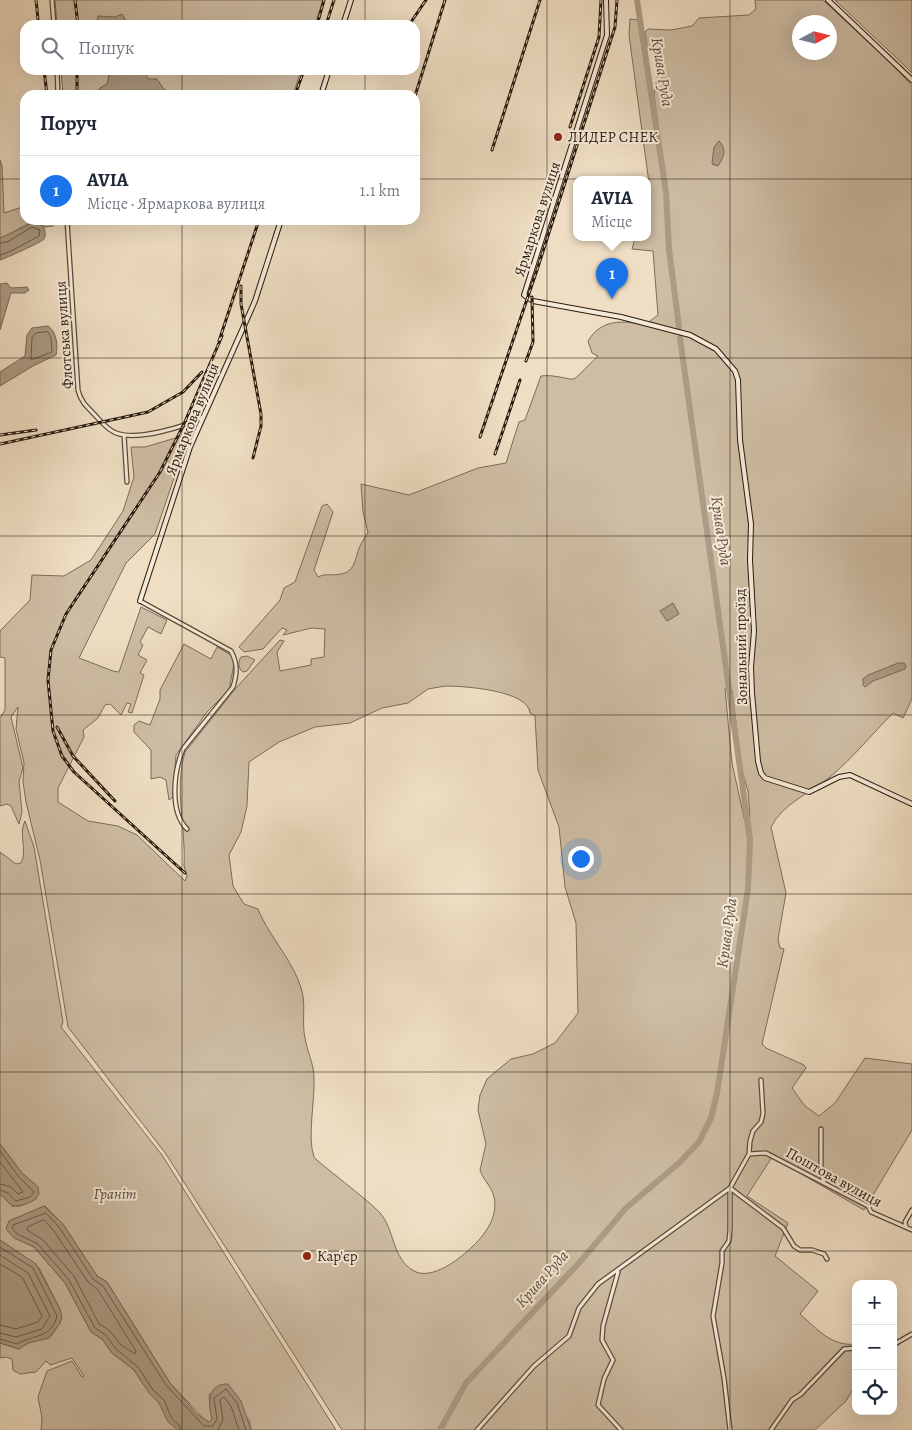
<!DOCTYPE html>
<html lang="uk">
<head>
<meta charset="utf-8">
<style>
  :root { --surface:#fff; --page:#f6f6f7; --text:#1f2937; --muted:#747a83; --line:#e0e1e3; --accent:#1a73e8 }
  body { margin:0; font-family:Alegreya,serif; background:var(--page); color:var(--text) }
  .controls { position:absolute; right:15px; bottom:15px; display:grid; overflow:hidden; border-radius:10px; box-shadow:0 5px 20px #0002 }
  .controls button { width:45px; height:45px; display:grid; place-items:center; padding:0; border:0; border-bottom:1px solid var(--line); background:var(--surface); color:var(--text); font:25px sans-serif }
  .compass { position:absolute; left:792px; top:15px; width:45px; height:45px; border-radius:50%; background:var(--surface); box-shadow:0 5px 20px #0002; rotate:83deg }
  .you { position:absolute; left:580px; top:858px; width:18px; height:18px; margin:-12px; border:4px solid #fff; border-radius:50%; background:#1a73e8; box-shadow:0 0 0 8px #1a73e833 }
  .badge { display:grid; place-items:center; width:32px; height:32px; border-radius:50%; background:var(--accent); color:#fff; font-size:16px; font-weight:700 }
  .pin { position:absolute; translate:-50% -41px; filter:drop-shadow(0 1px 2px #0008) }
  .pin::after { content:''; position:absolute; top:26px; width:18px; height:15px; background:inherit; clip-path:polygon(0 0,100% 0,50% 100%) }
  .popup { position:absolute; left:573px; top:176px; width:78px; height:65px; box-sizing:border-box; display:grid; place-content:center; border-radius:10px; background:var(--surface); filter:drop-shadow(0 1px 4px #0005); font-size:16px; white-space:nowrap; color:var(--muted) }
  .popup b { font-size:19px; color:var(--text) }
  .popup::after { content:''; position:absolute; left:50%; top:100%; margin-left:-10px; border:10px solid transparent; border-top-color:var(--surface) }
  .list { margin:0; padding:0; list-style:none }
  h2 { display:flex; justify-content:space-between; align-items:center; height:65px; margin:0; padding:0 20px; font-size:21px }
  h2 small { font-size:16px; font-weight:400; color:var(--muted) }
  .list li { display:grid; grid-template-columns:32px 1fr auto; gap:15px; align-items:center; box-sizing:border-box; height:70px; padding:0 20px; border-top:1px solid var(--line) }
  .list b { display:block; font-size:19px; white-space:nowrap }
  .list p { margin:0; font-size:16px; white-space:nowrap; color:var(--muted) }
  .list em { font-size:16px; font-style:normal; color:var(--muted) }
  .icon { flex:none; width:28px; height:28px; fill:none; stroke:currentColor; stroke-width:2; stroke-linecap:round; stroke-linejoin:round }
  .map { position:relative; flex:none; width:912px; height:1430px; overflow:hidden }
  .search { position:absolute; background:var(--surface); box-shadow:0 5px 20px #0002; left:20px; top:20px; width:400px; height:55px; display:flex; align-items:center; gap:12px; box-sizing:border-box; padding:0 18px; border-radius:15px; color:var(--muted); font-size:19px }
  .panel { position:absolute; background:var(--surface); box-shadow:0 5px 20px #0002; left:20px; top:90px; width:400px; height:135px; border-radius:15px }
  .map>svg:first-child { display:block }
</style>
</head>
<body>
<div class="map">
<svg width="912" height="1430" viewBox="0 0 912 1430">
  <rect width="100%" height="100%" fill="#efdec3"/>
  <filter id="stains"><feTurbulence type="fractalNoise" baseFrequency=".004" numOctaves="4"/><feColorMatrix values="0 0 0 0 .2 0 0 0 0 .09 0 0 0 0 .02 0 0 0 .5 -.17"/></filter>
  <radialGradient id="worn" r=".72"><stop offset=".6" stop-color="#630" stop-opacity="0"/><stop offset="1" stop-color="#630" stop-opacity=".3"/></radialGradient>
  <path fill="#cebda4" stroke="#7c6c59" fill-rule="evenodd" d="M 55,0 L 323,0 L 315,25 L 57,25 Z
    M 755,0 L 823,0 L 893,65 L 912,86 L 912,699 L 903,718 L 893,713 C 872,734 853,758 830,777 C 811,793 783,803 771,827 L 786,893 L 778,939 L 780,948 L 784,949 L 762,1044 L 766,1048 L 804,1065 L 806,1068 L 792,1088 L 805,1106 L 819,1116 L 835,1103 L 865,1058 L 912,1064 L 912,1130 L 864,1210 L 772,1157 L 747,1196 L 788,1223 L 775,1256 L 818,1291 L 800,1314 C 817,1329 832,1347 856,1344 L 856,1384 L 846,1401 L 815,1430 L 342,1430 L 166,1154 L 68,1027 L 40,860 L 26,802 L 23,782 L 24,763 L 16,729 L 18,707 L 11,717 L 23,768 L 19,781 L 22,812 L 19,824 L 11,806 L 7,804 L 0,806 L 0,718 L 5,710 L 5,658 L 0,657 L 0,631 L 30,600 L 32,575 L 64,576 L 91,560 L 123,511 L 134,477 L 131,447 L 145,447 L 189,434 L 155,534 L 126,563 L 79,658 L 113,671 L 119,672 L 141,607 L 167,620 L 161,634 L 148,627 L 140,642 L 143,645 L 138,655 L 147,660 L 140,673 L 144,675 L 132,713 L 128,712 L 131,704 L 127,703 L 121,715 L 110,704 L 105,705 L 98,718 L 83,730 L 84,737 L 58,788 L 58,802 L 88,821 L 118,826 L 137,835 L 185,881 L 187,876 L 184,866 C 186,828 174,790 185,752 L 236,688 L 280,640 L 284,641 L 277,652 L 280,671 L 311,665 L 311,659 L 324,657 L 325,629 L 312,628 L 283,635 L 287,630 L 282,628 L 263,649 L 244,652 L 239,647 L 280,600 L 284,588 L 295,582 L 322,506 L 327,504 L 333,512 L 314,570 L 318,577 C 326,573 332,576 341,574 C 356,572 355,556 360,546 C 362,541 366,537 368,532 L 363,512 L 361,484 L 409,495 L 478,468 L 506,463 L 519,422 L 525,420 L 541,376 C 553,374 569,380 574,379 C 579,376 592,361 598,356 L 592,353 L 588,341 C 601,319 623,320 645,325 L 658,315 L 653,251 L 632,249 L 635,238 L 647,238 L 649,183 L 629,35 L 630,19 L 638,20 L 655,132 L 659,133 L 654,95 L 658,73 L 653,52 L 648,52 L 645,32 L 648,29 L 671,30 L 692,26 L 699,18 L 749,15 L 756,9 ZM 800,22 L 830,22 L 830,52 L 800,52 ZM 445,686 C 463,686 528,690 530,713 L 535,716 L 538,770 L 559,827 L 565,887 L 576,923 L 578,1013 L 555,1043 L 533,1054 L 511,1059 L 487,1079 L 480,1095 L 478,1110 L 486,1144 L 480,1170 C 482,1177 487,1182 491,1189 C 502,1210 488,1232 473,1246 C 461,1258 432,1281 414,1271 C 392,1259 395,1230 380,1213 C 371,1202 316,1161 314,1157 C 307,1138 315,1101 314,1078 C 314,1064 307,1051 305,1038 C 302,1024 305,1010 303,996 C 297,964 270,939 258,909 L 244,904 L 233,886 L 229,855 L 241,832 L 247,806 L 249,762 L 279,742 L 315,727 L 350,723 L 382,708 L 408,703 L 428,689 ZM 725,689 L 732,690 L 742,771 L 748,791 L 750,817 L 745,822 L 732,763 Z
    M 835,0 L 912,0 L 912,73 L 907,68 Z
    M 61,70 L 301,70 L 293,95 L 63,95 Z
    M 0,160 L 2,166 L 4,213 L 25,206 L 25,220 L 55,220 L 53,226 L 44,227 C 29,214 15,236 0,238 Z
    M 184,644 L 211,659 L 217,647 L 231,655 L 234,664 L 229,690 L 207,712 L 176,755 L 173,797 L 169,800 L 166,780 L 160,777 L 151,779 L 151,750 L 134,732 L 134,725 L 139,721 L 150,725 L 160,699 L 160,690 Z
    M 247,656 L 255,660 L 247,671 L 243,672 C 238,669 238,661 241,657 Z
    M 25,821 L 34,847 L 63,1022 L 61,1027 L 162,1155 L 336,1430 L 251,1430 L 249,1419 L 210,1393 L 209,1397 L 212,1419 L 209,1423 L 206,1421 L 170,1383 L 107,1282 L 97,1276 L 63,1224 L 45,1206 L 9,1221 L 15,1238 L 34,1247 L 65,1283 L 91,1332 L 102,1339 L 112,1353 L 134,1370 L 143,1384 L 200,1430 L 41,1430 L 42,1418 L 38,1397 L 47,1371 L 72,1361 L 82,1377 L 84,1376 L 72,1358 L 50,1365 L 46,1361 L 36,1372 L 20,1374 L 13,1370 L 12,1359 L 6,1357 L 0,1358 L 0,1343 L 19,1349 L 28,1343 L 51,1336 L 60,1323 L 60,1309 L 39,1268 L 0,1240 L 0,1194 L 12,1206 L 20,1206 L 36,1199 L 38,1187 L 22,1173 L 0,1144 L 0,852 L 16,864 L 21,863 C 28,850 18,834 25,821 Z"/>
  <path fill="#ac9c85" stroke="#786855" d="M 122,14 L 128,25 L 96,25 L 98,16 L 115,17 Z
    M 106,70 L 144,70 L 148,79 L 157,79 L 163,88 L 172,95 L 96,95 L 100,88 L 107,84 L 109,75 Z
    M 719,141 C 727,149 724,157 718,166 L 712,164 L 714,147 Z
    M 35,222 L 44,227 C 45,231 46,235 44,239 C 40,243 6,258 0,260 L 0,238 Z
    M 7,283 L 11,288 L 27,287 L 29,290 L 25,293 L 11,293 L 0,330 L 0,284 Z
    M 48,326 C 57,332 58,346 56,355 L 33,366 L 0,386 L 0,372 L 25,356 L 27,335 L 32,328 Z
    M 673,603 L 679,614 L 667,621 L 660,611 Z
    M 898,663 L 904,663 L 906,666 L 905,669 L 873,681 L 865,687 L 863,685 L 863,679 L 868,675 Z
    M 0,1144 L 22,1173 L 38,1187 L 39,1194 C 34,1203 22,1206 12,1206 L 0,1194 Z
    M 44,1206 L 63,1224 L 97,1276 L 107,1282 L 170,1383 L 197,1414 L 209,1422 L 212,1419 C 208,1405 207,1383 228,1384 L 241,1401 L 251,1430 L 178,1430 L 168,1422 L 159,1403 L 149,1393 L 134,1370 L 112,1353 L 102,1339 L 91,1332 L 65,1283 L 34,1247 L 14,1238 L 6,1229 L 9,1221 Z
    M 0,1240 L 36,1264 L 60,1309 L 62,1317 L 60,1323 L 49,1338 L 28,1343 L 19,1349 L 0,1343 Z"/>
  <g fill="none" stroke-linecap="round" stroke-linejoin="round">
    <path stroke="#6b5c4a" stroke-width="1" d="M 0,243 L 7,242 L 32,227 L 40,230 L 39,236 C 27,242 12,252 0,255
      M 48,332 L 51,338 L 52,352 L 31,360 L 32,337 L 36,333 Z
      M 0,1151 L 18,1176 L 34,1192 L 30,1197 L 16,1201 L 8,1193 L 0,1190
      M 0,1162 L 23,1192 L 18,1194 L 11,1187 L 0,1184
      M 44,1220 L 54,1231 L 88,1282 L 98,1290 L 136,1351 L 135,1354 L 121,1345 L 110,1331 L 99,1324 L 74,1276 L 43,1240 L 27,1230 L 28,1227 Z
      M 0,1247 L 33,1268 L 57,1316 C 51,1339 34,1334 17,1344 L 0,1339
      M 0,1255 L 28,1273 L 50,1316 L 42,1329 L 16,1337 L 0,1333
      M 0,1264 L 22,1277 L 42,1316 L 38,1322 L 16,1329 L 0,1325
      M 181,1430 L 179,1425 L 172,1419 L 164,1400 L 153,1390 L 138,1367 L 116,1349 L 106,1335 L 95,1328 L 69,1280 L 38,1244 L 17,1234 L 12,1228 L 13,1225 L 46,1213 L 59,1227 L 93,1279 L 103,1286 L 166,1385 L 204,1426 L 213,1426 L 217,1419 L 214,1398 L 226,1389 L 237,1403 L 246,1430
      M 218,1430 L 223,1420 L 220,1400 L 224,1397 L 231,1406 L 239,1430"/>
    <path stroke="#ac9c85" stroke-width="6" d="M 637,0 L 666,192 L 669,249 L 679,327
      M 440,1430 L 466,1383 L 579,1263 L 626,1208 L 679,1163 L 699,1142 L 711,1118 L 717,1093 L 748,889 L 750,840 L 680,338"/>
    <g stroke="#5b4c3b" stroke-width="5.5">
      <path id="street" d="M 52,0 L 54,25
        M 57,70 L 58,95
        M 67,220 L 78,390 C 80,400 86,406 93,413 C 100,420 106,429 116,433 C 138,441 184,427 203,417
        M 124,435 L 127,482
        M 140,601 L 231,651 C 238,664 237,674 233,687 L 183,749 C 174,771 169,811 187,829
        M 821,1129 L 821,1173 L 824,1182
        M 749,1154 L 766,1153 L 868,1206 L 871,1212 L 912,1230
        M 906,1227 L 905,1222 L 912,1210
        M 618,1272 L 603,1326 L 602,1340 L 613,1360 L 604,1379 L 598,1405 L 621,1430
        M 893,1345 L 912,1334
        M 477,1430 L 534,1366 L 569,1336 L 579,1308 L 598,1284 L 730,1188 L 749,1154 L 750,1141 L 753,1131 L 761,1122 L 763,1114 L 761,1080
        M 730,1430 L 724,1378 L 713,1316 L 722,1263 L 722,1251 L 729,1241 L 730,1230 L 730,1188 L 783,1228 L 794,1246 L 800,1250 L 812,1250 L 824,1254 L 827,1259
        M 771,1430 L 792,1400 L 801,1394 L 844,1349 L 856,1348"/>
    </g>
    <g stroke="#2a1b0e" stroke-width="6">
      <path id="secondary" d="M 606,0 L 607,35 L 524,295 L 533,301 L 621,317 L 690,335 L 716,349 L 735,371 L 738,380 L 740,440 L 751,524 L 750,560 L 754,631 L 751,667 L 752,693 L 758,761 L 761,773 L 765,778 L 809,792 L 839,777 L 850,775 L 912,804
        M 828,0 L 912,80
        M 343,25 L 351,0
        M 321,95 L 329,70
        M 140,601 L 190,447 L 255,301 L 281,220"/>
    </g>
    <use href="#street" stroke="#f5ead8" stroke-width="3"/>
    <use href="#secondary" stroke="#f5ead8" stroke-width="4"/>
    <g stroke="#2a1b0e" stroke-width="3">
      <path id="rail" d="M 36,0 L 38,19
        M 75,0 L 78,25
        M 317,25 L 324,0
        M 326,25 L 334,0
        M 409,25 L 426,0
        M 44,70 L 47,95
        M 77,70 L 77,95
        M 295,95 L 304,70
        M 415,96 L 445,0
        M 570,127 L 599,37 L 601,0
        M 492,150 L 540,0
        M 241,286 L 241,304 L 261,414 L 261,426 L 253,458
        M 219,341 L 259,220
        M 526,361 L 533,342 L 532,297
        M 0,435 L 36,430
        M 480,437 L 537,270 L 615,27 L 617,0
        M 0,444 L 148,412 L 183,392 L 202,372
        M 495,454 L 520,380
        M 57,727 L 73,756 L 115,801
        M 185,873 L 74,772 L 62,756 L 53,731 L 48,680 L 51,650 L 66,614 L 160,472 L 184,424 L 222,336"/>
    </g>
    <use href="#rail" stroke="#f5ead8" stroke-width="1" stroke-dasharray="4" stroke-linecap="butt"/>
  </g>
  <path fill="none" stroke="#2a1b0e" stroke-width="1" stroke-opacity="0.55" d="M 182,0 L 182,25M 365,0 L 365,25M 547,0 L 547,1430M 730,0 L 730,1430M 182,70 L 182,95M 365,70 L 365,95M 0,179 L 25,179M 415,179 L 912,179M 182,220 L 182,1430M 365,220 L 365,1430M 0,358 L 912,358M 0,536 L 912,536M 0,715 L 912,715M 0,894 L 912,894M 0,1072 L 912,1072M 0,1251 L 912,1251"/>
  <g fill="#8f2418" stroke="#f5ead8" stroke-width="2">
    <circle cx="558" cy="137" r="5"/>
    <circle cx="307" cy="1256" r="5"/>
  </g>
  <g text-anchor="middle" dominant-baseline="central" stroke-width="4" stroke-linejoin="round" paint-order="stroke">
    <g font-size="15" fill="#2a1b0e" stroke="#f5ead8" text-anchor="start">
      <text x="568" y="137">ЛИДЕР СНЕК</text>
      <text x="317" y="1256">Кар'єр</text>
    </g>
    <g font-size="15" fill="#2a1b0e" stroke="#f5ead8">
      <text transform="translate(537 219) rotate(-72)">Ярмаркова вулиця</text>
      <text transform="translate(64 335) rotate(-94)">Флотська вулиця</text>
      <text transform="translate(192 419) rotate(-68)">Ярмаркова вулиця</text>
      <text transform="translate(741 647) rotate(-91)">Зональний проїзд</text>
      <text transform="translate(834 1177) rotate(29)">Поштова вулиця</text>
    </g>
    <g font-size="15" font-style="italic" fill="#5b4c3b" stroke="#f5ead8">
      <text x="115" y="1194">Граніт</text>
    </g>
    <g font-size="16" font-style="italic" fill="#5e4f3e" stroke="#f5ead8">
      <text transform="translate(662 72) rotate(81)">Крива Руда</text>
      <text transform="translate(721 531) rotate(82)">Крива Руда</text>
      <text transform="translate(727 933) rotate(-82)">Крива Руда</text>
      <text transform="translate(542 1279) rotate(-48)">Крива Руда</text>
    </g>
  </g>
  <rect width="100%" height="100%" filter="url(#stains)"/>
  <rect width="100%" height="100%" fill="url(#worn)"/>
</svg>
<div class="controls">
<button>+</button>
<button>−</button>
<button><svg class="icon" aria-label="locate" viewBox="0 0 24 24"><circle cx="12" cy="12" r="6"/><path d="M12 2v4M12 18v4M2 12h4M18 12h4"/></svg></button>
</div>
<svg class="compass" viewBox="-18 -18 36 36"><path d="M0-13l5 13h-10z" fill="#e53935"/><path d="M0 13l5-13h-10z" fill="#747a83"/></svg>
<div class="you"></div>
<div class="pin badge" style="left:612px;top:299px">1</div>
<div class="popup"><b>AVIA</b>Місце</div>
<div class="search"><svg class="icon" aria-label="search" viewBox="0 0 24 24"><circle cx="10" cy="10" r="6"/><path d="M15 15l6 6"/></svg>Пошук</div>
<section class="panel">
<h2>Поруч<small></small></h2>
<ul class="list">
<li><span class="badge">1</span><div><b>AVIA</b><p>Місце · Ярмаркова вулиця</p></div><em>1.1 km</em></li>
</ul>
</section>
</div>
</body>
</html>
